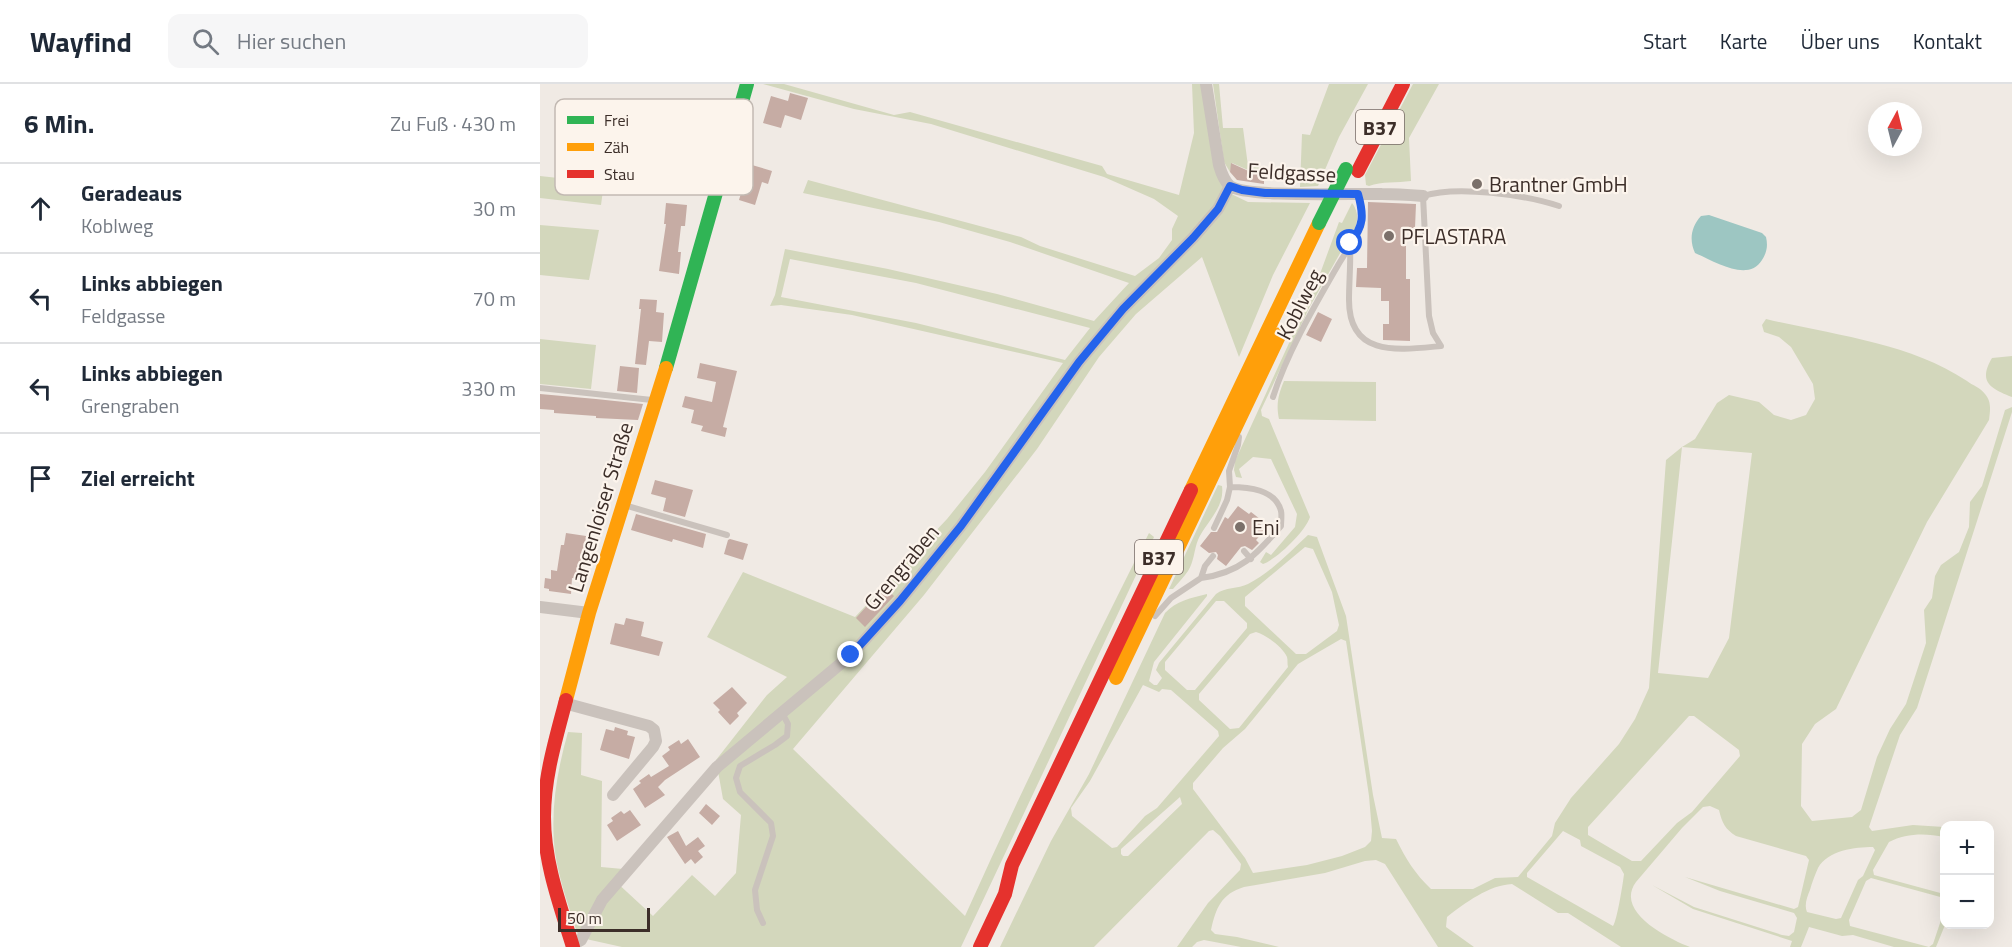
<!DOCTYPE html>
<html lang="de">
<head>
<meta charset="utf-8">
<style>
  :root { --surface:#fff; --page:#f6f6f7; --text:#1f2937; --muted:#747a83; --line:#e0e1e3 }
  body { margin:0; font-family:"Titillium Web",sans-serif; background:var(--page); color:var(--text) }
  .controls { position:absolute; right:18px; bottom:18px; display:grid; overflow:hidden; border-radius:12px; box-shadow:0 6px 24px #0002 }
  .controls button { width:54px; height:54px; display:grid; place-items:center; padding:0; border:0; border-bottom:2px solid var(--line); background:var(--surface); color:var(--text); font:30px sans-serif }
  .compass { position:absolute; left:1328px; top:18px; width:54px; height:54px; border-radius:50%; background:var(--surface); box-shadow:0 6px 24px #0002; rotate:7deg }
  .scale { position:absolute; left:18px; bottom:15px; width:92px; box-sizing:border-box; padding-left:6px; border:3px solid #3c2e29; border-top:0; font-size:16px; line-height:21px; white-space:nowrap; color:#3c2e29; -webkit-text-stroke:4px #fcf4ec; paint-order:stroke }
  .stop { position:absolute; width:18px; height:18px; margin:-14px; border:4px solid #2563eb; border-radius:50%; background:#fff }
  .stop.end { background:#2563eb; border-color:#fff; box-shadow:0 2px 6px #0008 }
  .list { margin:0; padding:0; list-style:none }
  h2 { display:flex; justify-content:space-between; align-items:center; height:78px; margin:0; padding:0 24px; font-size:26px }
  h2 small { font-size:20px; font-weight:400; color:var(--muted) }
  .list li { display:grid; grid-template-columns:39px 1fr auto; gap:18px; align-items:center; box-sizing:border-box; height:90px; padding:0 24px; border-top:2px solid var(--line) }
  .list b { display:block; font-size:22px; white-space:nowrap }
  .list p { margin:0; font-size:20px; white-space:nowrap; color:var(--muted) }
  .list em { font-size:20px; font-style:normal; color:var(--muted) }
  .icon { flex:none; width:33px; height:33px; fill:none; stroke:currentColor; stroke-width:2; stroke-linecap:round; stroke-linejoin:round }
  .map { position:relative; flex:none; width:1472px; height:863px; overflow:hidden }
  header { display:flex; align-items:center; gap:36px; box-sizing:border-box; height:84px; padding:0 30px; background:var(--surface); border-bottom:2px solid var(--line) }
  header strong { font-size:28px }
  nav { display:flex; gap:33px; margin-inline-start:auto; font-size:21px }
  .search { width:420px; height:54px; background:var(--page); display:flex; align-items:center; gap:15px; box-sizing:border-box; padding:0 21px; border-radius:12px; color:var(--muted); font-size:22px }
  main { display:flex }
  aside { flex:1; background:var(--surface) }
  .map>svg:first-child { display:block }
</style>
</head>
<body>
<header>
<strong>Wayfind</strong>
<div class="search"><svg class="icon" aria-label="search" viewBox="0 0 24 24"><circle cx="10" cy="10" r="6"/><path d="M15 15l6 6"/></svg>Hier suchen</div>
<nav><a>Start</a><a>Karte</a><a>Über uns</a><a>Kontakt</a></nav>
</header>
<main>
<aside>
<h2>6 Min.<small>Zu Fuß · 430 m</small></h2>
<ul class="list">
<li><svg class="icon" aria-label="ahead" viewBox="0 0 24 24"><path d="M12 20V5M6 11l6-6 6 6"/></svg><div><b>Geradeaus</b><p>Koblweg</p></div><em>30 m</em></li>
<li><svg class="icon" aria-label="left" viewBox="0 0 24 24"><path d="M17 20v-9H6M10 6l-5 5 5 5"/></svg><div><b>Links abbiegen</b><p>Feldgasse</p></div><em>70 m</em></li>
<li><svg class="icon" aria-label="left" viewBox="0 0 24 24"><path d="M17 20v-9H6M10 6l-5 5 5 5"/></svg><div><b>Links abbiegen</b><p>Grengraben</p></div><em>330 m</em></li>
<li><svg class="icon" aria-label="arrive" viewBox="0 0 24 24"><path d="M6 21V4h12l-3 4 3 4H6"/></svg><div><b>Ziel erreicht</b></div></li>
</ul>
</aside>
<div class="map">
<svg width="1472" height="863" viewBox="0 0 1472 863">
  <rect width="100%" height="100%" fill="#f0eae4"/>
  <path fill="#d3d7bc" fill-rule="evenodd" d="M 223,0 L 244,0 L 354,31 L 370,28 L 562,82 L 567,90 L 639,111 L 654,49 L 652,0 L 661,0 L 674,83 L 685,107 L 708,118 L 770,119 L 733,191 L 699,273 L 662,173 L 596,230 L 559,273 L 497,365 L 384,511 L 253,665 L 425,832 C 483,703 545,576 609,449 L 614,453 L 421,863 L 82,863 L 46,855 L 37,849 C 29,823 19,796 15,768 C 10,727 17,687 28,648 L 42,649 L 41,691 L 62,697 L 61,783 L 83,785 L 74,796 L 113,832 L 152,791 L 175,812 L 196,789 L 201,731 L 183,715 L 176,676 L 227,611 L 247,593 L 167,553 L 203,488 L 315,533 L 407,435 L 445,388 L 523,279 L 312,231 L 241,221 L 230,222 L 235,211 L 245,165 L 348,185 L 457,210 L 554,237 L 589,199 L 470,158 L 399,138 L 263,109 L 268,96 L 481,153 L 500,162 L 595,192 L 619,174 L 632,156 L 632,145 L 638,132 L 614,115 L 564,93 L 391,40 L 314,25 ZM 250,175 L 376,199 L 550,244 L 525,276 L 376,239 L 241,213 Z
    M 673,0 L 679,0 L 683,44 L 703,44 L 708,82 L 724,82 L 724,90 L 708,89 L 708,86 L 692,79 L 690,88 L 684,78 Z
    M 789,0 L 828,0 L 799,53 L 778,102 L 760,103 L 762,50 L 770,51 Z
    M 873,0 L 899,0 L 869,54 L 871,97 C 857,99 842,97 829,102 L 826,101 L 825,91 Z
    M 0,92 L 64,99 L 61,121 L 0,114 Z
    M 812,119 C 822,132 816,146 807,157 L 769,224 L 721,326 L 722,332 L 729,335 L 770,433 C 765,448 737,475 723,480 L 720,478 L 726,468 L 731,471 L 755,443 L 757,430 L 731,375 L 713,373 L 699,385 L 702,394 L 696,393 L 694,386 L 695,377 L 777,198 L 799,138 L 802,139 Z
    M 0,141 L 59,146 L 49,196 L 0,191 Z
    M 1226,235 C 1293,251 1368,258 1427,297 C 1432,301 1441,304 1445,310 C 1452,318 1450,327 1449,336 L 1387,438 L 1296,625 L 1275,640 L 1262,660 L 1261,722 L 1272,737 L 1312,733 L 1321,726 L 1337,673 L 1350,645 L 1366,620 L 1386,559 L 1384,526 L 1392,514 L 1395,492 L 1401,481 L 1419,468 L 1429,443 L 1430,418 L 1442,402 L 1465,326 L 1472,323 L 1472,328 L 1377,624 L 1360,651 L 1329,743 L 1332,747 L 1373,741 L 1404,743 L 1404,753 C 1386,749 1366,749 1349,758 L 1333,786 L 1334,791 L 1404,810 L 1404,814 L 1331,794 L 1326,797 L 1309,836 L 1310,842 L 1389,863 L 1393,860 L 1404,827 L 1405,841 L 1396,863 L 1354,863 L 1313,851 L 1302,852 L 1269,843 L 1261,863 L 1250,863 L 1252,857 L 1153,825 L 1112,801 L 1154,823 L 1242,851 L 1249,852 L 1254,848 L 1257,834 L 1254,829 L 1180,807 L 1145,793 L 1254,825 L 1258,823 L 1269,776 L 1266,772 L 1196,752 C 1185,745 1182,739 1179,726 L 1170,722 L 1163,723 L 1142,744 L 1096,798 C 1074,828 1129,855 1150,863 L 1081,863 L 1028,829 L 1018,829 L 972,800 C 949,801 925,819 907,833 L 906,843 L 934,863 L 898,863 L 845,780 L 836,776 L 825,777 L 785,789 L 704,803 C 681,810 676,824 671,846 L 675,850 L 697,853 L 739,863 L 701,863 L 664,856 L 657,858 L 652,863 L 637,863 L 668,819 L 700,786 L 701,780 L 680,752 L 673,746 L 669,747 L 554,863 L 460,863 L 511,757 L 549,690 L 625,529 C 636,517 651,514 667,510 L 667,512 L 614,578 L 609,597 L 614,601 L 617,601 L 622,594 L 616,586 L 619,579 L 676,510 C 685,503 698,505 708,500 C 730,489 750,468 768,451 L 777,453 L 806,532 L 833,711 L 842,754 L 856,755 C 866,775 875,790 891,805 L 933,805 L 955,794 L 978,793 L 1012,752 L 1015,739 L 1031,714 L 1079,660 L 1095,635 L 1109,604 L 1126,376 L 1142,363 L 1155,355 L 1177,319 L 1189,311 L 1219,318 L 1234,331 L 1251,336 L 1266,331 L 1275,315 L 1273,300 L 1251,263 L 1239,253 L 1224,248 L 1222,241 ZM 1142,363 L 1212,369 L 1189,554 L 1168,594 L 1118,589 ZM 765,463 L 773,465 L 792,508 L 799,541 L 797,547 L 766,570 L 756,570 L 705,522 L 705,513 ZM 676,517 L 684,517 L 707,539 L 707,544 L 655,606 L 647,606 L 625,586 L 625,578 ZM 716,548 C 726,551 743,563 747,573 C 748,576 747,580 748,583 L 699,644 L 690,645 L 659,616 L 659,610 L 710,550 ZM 801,555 L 806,557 L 829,712 L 832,747 L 831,757 L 825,763 L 802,772 L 767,781 L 713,789 L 705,774 L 653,705 L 653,699 L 683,664 L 705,645 L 758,580 ZM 603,601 L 619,608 L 622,605 L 631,606 L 678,647 L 679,652 L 617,724 L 605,732 L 577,763 L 572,764 L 532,732 L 531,724 L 550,697 ZM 1149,632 L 1154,632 L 1199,666 L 1200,672 L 1152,728 L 1137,739 L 1101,777 L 1092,777 L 1048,751 L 1048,743 ZM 640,713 L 642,720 L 588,772 L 583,772 L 581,770 L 581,765 ZM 1023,747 L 1040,756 L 1041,762 L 1080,783 L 1084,790 C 1083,799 1077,837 1073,842 L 987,793 L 987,789 ZM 1333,763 L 1335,766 L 1323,792 L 1318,796 L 1301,834 L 1296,835 L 1267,828 C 1264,821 1267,813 1270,806 C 1272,798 1275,791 1278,784 C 1288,766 1315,763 1333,763 Z
    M 0,255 L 56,261 L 51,305 L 0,300 Z
    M 1472,272 L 1472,313 C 1450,304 1438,298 1452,274 Z
    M 744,297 L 836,298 L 836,337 L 739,335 C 736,321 738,311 744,297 Z
    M 678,401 L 682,402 C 685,424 666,438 658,456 C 654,466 654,478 648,487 C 644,493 638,499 633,505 L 629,505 Z"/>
  <path fill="#9dc6c2" d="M 1169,131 L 1222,149 L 1226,153 C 1228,162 1227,168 1222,176 C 1208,199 1174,177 1155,169 C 1149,156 1151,143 1161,132 Z"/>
  <path fill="#c6aca4" d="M 250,9 L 268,14 L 261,36 L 245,31 L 241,44 L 223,39 L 231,12 L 248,17 Z
    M 691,79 L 715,90 L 724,90 L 724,100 L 697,96 L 690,88 Z
    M 212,81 L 232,87 L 228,100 L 222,98 L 215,121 L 199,116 L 206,93 L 208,94 Z
    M 828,118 L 876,120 L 875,144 L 866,144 L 866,195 L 870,195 L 870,257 L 843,256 L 843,240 L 849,240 L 849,217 L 841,217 L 841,204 L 816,203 L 817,184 L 827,184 Z
    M 126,119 L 147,121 L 145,142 L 141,142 L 138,168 L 141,168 L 139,190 L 119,187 L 126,140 L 124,140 Z
    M 100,215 L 117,216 L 116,228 L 124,229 L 122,258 L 109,257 L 106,281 L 95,280 L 101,225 L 99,225 Z
    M 778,228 L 792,235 L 781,258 L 766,251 Z
    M 160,279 L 197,287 L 183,343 L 187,344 L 185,353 L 161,347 L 163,342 L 151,339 L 154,326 L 142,323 L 145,312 L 172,318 L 176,298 L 157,294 Z
    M 80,282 L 99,284 L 97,309 L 77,307 Z
    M 0,310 L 56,315 L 103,320 L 98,336 L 56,334 L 56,332 L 14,329 L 14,326 L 0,325 Z
    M 115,396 L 153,406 L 145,433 L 123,427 L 126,414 L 111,410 Z
    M 698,422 L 709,430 L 711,428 L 720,435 L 718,438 L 726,445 L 716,456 L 719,459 L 712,466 L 705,462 L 701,463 L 686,482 L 677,475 L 678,471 L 676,468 L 669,469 L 660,462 L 671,448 L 677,448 L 685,433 L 688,435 Z
    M 96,430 L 166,450 L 163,464 L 133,455 L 132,458 L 91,446 Z
    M 26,449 L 46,452 L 43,484 L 46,484 L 45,496 L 32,494 L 31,510 L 9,507 L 9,505 L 4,504 L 5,494 L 11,495 L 11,486 L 17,487 L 21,461 L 24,461 Z
    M 190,455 L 208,460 L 203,476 L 184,470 L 188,456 Z
    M 344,503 L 354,512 L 325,543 L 316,534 Z
    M 86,534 L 104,538 L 101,552 L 123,558 L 119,572 L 70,560 L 75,539 L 84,541 Z
    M 192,603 L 207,619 L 197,629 L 199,632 L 190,641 L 178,628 L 180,626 L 173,619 Z
    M 75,643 L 88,647 L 87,651 L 95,653 L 89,675 L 60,666 L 66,645 L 74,647 Z
    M 148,655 L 160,673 L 125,696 L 118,703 L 125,711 L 105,724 L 93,705 L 101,699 L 99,697 L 109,690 L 111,693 L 129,682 L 122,672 L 130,666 L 128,663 L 139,656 L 141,660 Z
    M 166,720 L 180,732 L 172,741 L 159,729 Z
    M 90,726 L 101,741 L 77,757 L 67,741 L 73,737 L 71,734 L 81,727 L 84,730 Z
    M 138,747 L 146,762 L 158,753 L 165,762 L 158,767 L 163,773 L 155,780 L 151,775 L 145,780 L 127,753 Z"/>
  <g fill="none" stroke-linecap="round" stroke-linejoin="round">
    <path stroke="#cac2bc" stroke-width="6" d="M 810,159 C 811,178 809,197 809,216 C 809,274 859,266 901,262 L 893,249 L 889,232 L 883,112 C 917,101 986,111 1019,122
      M 0,304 L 112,316
      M 733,313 C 747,269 774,223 797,183 C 803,172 820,149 822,138 C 823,129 820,119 818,110
      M 84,421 L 187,451
      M 674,444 L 687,416 L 690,403 L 689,387 L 698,361 L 699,353
      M 704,467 L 711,475
      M 661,494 C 700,489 716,471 741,442 C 741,438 742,431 741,427 C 735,405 708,403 690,403
      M 615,532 L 631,514 L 661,494 L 665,482 L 673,472
      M 223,839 L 217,826 L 215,806 L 233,752 L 231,739 L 200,708 L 196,694 L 200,682 L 235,661 L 247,652 L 248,640 L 242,629"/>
    <path stroke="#cac2bc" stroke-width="12" d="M 666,0 L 679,81 C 681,88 684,97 690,102 C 706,114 815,109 842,110 C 856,110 870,111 883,112
      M 0,523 L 49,529
      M 24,619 L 109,642 L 114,646 L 116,657 L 113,663 L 73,711
      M 32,861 L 41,856 L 62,816 L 177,683 L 311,571 L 360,517 L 421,442 L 539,278 L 583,225 L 653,154 L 678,125 L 690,102"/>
    <path stroke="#30b455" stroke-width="14" d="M 126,284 L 207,0"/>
    <path stroke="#ff9f0a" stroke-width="14" d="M 651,406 L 779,139
      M 576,594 L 740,250
      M 26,616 L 49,529 L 126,284"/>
    <path stroke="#e5322d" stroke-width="14" d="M 818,87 L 863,0
      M 26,616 C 16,654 4,693 4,733 C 4,778 20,821 33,863
      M 440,863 L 465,810 L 472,781 L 651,406"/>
    <path stroke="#30b455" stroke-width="14" d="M 779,139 L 806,85"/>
  </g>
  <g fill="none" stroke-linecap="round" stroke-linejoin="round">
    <path stroke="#2563eb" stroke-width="8" d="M 311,571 L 360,517 L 421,442 L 539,278 L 583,225 L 653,154 L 678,125 L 690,102 L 702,106 L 725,109 L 818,110 C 824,131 824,142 810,159"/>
  </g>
  <g fill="#7b706a" stroke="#fcf4ec" stroke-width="2">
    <circle cx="937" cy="100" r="6"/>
    <circle cx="849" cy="152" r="6"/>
    <circle cx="700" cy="443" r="6"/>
  </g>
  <g text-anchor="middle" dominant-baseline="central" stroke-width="4.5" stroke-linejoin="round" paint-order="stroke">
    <g fill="#fcf4ec" stroke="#766964" stroke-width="1.5">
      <rect x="816" y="26" width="48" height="34" rx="4.5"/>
      <rect x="595" y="456" width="48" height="34" rx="4.5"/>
    </g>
    <g font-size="20" font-weight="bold" fill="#3c2e29">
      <text x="840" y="43">B37</text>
      <text x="619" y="473">B37</text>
    </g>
    <g font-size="21" fill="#3c2e29" stroke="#fcf4ec">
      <text transform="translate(752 88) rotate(3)">Feldgasse</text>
      <text transform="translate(759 220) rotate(-63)">Koblweg</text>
      <text transform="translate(60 423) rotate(-73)">Langenloiser Straße</text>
      <text transform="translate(361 483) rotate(-50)">Grengraben</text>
    </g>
    <g font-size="21" fill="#3c2e29" stroke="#fcf4ec" text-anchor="start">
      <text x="949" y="100">Brantner GmbH</text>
      <text x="861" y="152">PFLASTARA</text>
      <text x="712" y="443">Eni</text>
    </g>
  </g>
  <rect x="15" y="15" width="198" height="96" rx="9" fill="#fcf4ec" stroke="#c2b9b2" stroke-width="1.5"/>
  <rect x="27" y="32" width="27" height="8" fill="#30b455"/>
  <rect x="27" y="59" width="27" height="8" fill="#ff9f0a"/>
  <rect x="27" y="86" width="27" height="8" fill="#e5322d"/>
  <g font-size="16" fill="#3c2e29">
    <text x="64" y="42">Frei</text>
    <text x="64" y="69">Zäh</text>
    <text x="64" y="96">Stau</text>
  </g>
</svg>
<div class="controls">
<button>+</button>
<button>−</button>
</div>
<svg class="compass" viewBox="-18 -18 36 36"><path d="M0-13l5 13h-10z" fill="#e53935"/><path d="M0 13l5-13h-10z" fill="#747a83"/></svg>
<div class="scale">50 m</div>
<div class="stop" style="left:810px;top:159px"></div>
<div class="stop end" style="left:311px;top:571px"></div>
</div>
</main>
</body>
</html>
